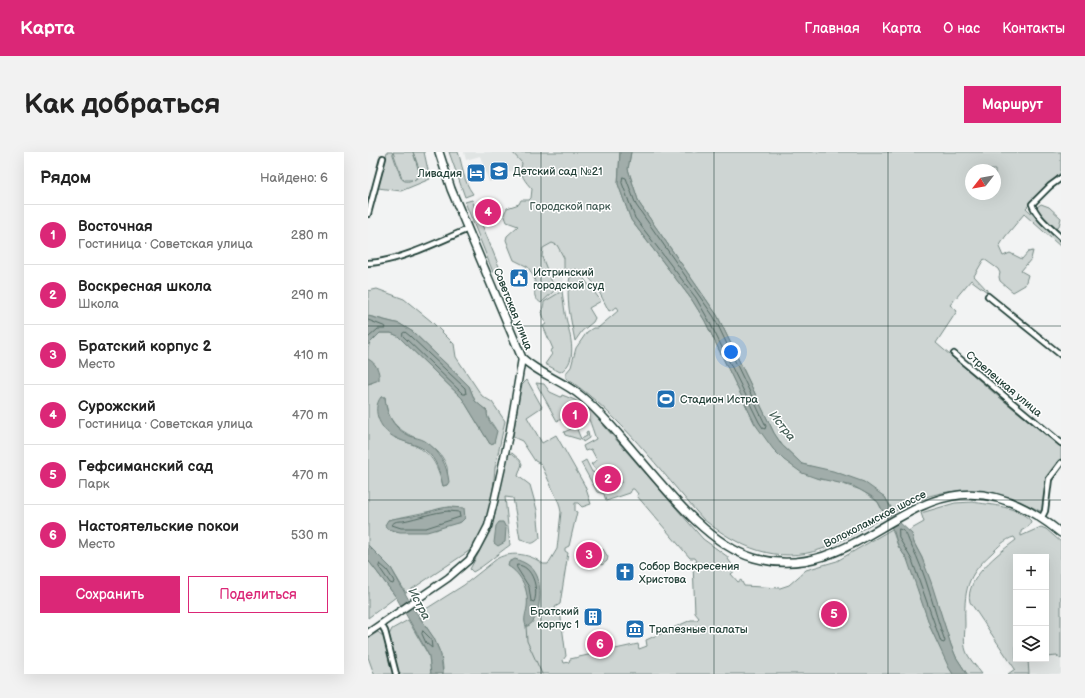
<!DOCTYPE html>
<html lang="ru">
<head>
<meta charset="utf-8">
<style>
  :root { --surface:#fff; --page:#f2f2f2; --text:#222; --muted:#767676; --line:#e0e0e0; --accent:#db2777 }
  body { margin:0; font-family:"Balsamiq Sans",sans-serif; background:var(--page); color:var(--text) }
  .controls { position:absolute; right:12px; bottom:12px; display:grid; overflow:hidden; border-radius:0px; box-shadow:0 4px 16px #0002 }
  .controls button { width:36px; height:36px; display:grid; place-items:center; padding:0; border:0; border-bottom:1px solid var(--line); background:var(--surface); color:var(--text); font:20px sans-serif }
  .compass { position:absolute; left:597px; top:12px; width:36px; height:36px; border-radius:50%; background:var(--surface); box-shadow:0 4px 16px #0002; rotate:239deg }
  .you { position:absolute; left:363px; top:200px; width:14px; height:14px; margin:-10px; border:3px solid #fff; border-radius:50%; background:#1a73e8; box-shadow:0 0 0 6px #1a73e833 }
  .badge { display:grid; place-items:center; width:26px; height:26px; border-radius:50%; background:var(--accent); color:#fff; font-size:13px; font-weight:700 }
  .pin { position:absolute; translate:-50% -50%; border:2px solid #fff; box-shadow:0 1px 4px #0006 }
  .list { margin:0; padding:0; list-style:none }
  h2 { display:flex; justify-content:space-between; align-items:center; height:52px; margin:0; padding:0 16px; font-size:17px }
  h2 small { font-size:13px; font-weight:400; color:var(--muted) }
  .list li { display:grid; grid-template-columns:26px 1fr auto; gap:12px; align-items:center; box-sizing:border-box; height:60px; padding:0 16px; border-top:1px solid var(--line) }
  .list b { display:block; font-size:15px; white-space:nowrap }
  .list p { margin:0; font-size:13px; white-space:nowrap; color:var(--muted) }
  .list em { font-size:13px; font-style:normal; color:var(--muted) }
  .actions { display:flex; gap:8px; padding:12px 16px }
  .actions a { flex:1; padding:9px 0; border:1px solid var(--accent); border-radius:0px; text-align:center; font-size:14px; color:var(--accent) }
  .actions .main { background:var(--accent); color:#fff }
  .icon { flex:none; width:22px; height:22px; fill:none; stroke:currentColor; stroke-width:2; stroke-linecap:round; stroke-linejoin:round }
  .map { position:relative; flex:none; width:693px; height:522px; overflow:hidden; border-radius:0px }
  header { display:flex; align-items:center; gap:24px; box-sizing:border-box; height:56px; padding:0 20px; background:var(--accent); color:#fff }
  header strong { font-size:19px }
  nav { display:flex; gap:22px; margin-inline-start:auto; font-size:14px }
  .intro { display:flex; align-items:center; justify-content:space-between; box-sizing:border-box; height:96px; padding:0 24px }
  h1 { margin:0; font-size:28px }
  .button { padding:10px 18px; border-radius:0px; background:var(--accent); color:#fff; font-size:14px; font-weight:700 }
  main { display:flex; gap:24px; padding:0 24px }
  aside { flex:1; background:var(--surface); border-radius:0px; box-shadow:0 4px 16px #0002 }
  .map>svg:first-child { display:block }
</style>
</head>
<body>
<header>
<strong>Карта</strong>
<nav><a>Главная</a><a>Карта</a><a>О нас</a><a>Контакты</a></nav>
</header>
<div class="intro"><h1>Как добраться</h1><a class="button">Маршрут</a></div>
<main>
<aside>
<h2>Рядом<small>Найдено: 6</small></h2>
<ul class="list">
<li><span class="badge">1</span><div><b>Восточная</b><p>Гостиница · Советская улица</p></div><em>280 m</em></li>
<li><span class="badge">2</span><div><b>Воскресная школа</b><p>Школа</p></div><em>290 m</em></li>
<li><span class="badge">3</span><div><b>Братский корпус 2</b><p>Место</p></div><em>410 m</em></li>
<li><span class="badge">4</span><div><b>Сурожский</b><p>Гостиница · Советская улица</p></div><em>470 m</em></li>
<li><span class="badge">5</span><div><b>Гефсиманский сад</b><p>Парк</p></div><em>470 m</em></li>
<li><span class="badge">6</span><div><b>Настоятельские покои</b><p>Место</p></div><em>530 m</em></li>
</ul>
<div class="actions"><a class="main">Сохранить</a><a>Поделиться</a></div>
</aside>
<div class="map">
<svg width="693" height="522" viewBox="0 0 693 522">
  <rect width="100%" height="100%" fill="#f2f3f3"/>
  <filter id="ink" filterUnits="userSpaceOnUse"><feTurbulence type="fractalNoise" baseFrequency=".025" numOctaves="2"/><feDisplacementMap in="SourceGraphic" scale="8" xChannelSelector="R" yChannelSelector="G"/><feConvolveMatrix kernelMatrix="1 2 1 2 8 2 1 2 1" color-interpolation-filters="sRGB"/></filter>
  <g filter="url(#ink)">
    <path fill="#e0e4e3" d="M 96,0 L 156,0 L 162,13 L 127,24 L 128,27 L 121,30 L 112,4 L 98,8 Z
      M 176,83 L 189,93 L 196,106 L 194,139 L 176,150 L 171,135 Z
      M 689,504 L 693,507 L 693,522 L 661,522 L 660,508 L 678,507 L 678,505 Z"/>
    <path fill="#ced5d3" stroke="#768984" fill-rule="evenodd" d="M 19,0 L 24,0 L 33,26 C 36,30 40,30 44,28 L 36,28 L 34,26 L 25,0 L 45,0 L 52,19 L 50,25 L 46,28 L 52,23 L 45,0 L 56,0 L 62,27 L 33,39 L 10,36 Z
      M 81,0 L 90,0 C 96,17 94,27 105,42 L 97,45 Z
      M 144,0 L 252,0 L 250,32 L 263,68 L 324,148 L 337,169 L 387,272 L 448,326 L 466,329 L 493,338 L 510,350 L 517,364 C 497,376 476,389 454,397 C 409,413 370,395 335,367 C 291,318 252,262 198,226 L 198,221 L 203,215 L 208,196 L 219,180 L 225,176 L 230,176 L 251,158 L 249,155 L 241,159 C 232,143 225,122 207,117 L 196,123 L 196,106 L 189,93 L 184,91 L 175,96 L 174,105 L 187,138 L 173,151 C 163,144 168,140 167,130 C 167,126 162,119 160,115 L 146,108 L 138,88 L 139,84 L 150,74 L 139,70 L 136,62 L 139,56 L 151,52 L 153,48 L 161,48 L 163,46 L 164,37 C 157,29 151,23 154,11 Z
      M 263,0 L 693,0 L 693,20 L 658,56 L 693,89 L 693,95 L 656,62 L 637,85 L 631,95 L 635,104 L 642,101 L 654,107 L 660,100 L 665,99 L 663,107 L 653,119 L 660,123 L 657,133 L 645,140 L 632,129 L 631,125 L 632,121 L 630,117 L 616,107 L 606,124 L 619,138 L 619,140 L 603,128 L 582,153 L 589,159 L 568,191 L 626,241 L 693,295 L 693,308 C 669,331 683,330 678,357 L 672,359 C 623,334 574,330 526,360 L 517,345 L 478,324 L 434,312 L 414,293 L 406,281 L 349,163 L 271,51 L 260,17 ZM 603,18 L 627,18 L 627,42 L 603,42 Z
      M 104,48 L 132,117 L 125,120 L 97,50 Z
      M 673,52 L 681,55 L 693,66 L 691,74 L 687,77 C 678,71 671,65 669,55 Z
      M 209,122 L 214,124 L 233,149 L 221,156 L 227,166 L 225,170 L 214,179 L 207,189 C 203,168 197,146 202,125 Z
      M 9,137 L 36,147 L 63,169 L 86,192 L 88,205 L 114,244 L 124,250 L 137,269 L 127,316 L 124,348 L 119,366 L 111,384 L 101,399 L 38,441 L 23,416 L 0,393 L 0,232 L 4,231 L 9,215 L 0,207 C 0,192 0,190 12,181 L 23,181 L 30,184 L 94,246 L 122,292 L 127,276 L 119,264 L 119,259 L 107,249 L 101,234 L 45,180 L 32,172 L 0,164 L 0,139 ZM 13,245 L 17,245 C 20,294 67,278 79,315 C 80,320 79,328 79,333 L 75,334 C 67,302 57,296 27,286 ZM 82,355 L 87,356 L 93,370 L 78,373 L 68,378 L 20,368 Z
      M 194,139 C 195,146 196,154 197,161 C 200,178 213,209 192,220 L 177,212 L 184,202 L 182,199 L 185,197 L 175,174 L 178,172 L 174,161 L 176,150 Z
      M 159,228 L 174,255 L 159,265 L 174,291 L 188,283 L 217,334 L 223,352 L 214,355 L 210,351 L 207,351 L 207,359 L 209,360 L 201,394 L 197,396 L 197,399 L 200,401 L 192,452 L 187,455 L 188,458 L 192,459 L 198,504 L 195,508 L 196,511 L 201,510 L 202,507 L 270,492 L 271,497 L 279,494 L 278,488 L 323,468 L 329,468 L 331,466 L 327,461 L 325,412 L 329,409 L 327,406 L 322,406 L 269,344 L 270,342 L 266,337 L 264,337 L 262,341 L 238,349 L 236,342 L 229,340 L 213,311 L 218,308 L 224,320 L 233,322 L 240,336 L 254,330 L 246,313 L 228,318 L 223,312 L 229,308 L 223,297 L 217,299 L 215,294 L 228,287 C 223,274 220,257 207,251 L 207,253 L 200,257 L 207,273 L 204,275 L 199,265 L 189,269 L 168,231 L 176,232 L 182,240 L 193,245 L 194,243 L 207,248 L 224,260 L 335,387 L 360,405 L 360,407 L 368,418 L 363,422 L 370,430 L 373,428 L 376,434 L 412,436 L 421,433 L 438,418 L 469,409 L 524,377 L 530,394 L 541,410 L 563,477 L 585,522 L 75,522 C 76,498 62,481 50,462 L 96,433 L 130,406 C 144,399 163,402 175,412 L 180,412 L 189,397 L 193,360 L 191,351 L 173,312 L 167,309 L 154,289 L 145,285 L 151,240 L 154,233 Z
      M 208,275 L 213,287 L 219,284 L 218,280 L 220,279 L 221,286 L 215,290 L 214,288 L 197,283 L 196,280 Z
      M 144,301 L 152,308 L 154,312 L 150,324 L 162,333 L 169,358 L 172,386 C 161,396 163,389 152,387 L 145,346 L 137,345 L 142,393 C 129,402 118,413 105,420 L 102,417 L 124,376 L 140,302 Z
      M 604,350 C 623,353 649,354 663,369 L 661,374 L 653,379 L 653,384 L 673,375 L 678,377 L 693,390 L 693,507 L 689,504 L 678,505 L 678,405 L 648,405 L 648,507 L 665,507 L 660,508 L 661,522 L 640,522 L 647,517 L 602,450 C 596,427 632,400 648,388 L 646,385 C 637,387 630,395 624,401 C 598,424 596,439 597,472 C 597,481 595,490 598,499 C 601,507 609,515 614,522 L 599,522 L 588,505 L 583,493 L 554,406 L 540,379 L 556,370 L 553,361 L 587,351 Z
      M 235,397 L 240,405 L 239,409 L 234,413 L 232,412 L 230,400 Z
      M 0,408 L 28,445 L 0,466 Z
      M 40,468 L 61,504 L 63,522 L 30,522 L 21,483 L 24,477 Z
      M 10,480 L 16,485 L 27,522 L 6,522 L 0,505 L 0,486 Z"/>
    <path fill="#a1adaa" stroke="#6d807b" d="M 252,0 L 263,0 L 260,17 L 271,51 L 349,163 L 406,281 L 414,293 L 434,312 L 465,319 L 496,330 L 517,345 L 529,368 L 544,382 L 546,391 L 554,406 L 563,430 L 583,493 L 588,505 L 599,522 L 585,522 L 581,516 L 563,477 L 539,407 L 530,394 L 526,380 L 510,350 L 503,344 L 485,334 L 448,326 L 434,321 L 416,308 L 405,297 L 387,272 L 337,169 L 324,148 L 263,68 L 250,32 Z
      M 0,164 L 32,172 L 45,180 L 101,234 L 107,249 L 119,259 C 119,269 124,273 129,279 L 126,291 L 122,292 L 94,246 L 30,184 L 23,181 L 12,181 L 0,193 Z
      M 0,207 C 8,211 12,219 11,228 L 0,232 Z
      M 13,245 L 17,245 C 18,263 26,277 42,284 C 47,286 52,286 57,289 C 72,299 79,313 81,330 L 79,333 L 75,334 C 72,321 69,307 57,298 C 48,292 38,291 28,286 C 14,280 2,259 13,245 Z
      M 82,355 L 96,356 L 97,366 L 93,370 L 59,380 L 32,380 L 19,377 L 17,373 L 20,368 C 31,365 43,365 54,362 C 65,359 69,356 82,355 Z
      M 131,370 L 135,370 L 138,376 L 137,390 L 130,394 L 126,391 L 128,374 Z
      M 0,393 L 23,416 L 47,459 L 66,486 L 73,503 L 75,522 L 63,522 L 61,504 L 57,496 L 28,445 L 0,408 Z
      M 147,407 C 156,410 165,414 169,424 C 174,436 173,467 160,474 L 158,474 C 155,467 158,462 159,455 C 161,439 154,422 140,414 L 141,410 Z"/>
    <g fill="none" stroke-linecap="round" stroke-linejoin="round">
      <path stroke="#536a63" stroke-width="1" d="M 255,25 L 258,26 L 268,53 L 346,165 L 398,274 L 397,277 L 395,276 L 391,270 L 340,167 L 328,146 L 267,66 L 254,31 Z
        M 0,168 L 18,175 L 17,177 L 10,177 L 0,186
        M 35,181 L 37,180 L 42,184 L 97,236 L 98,242 L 95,242 L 35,184 Z
        M 81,359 L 91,360 L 92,365 L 58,376 L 33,376 L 24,373 C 26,369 30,369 35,369 C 51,366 65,360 81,359 Z
        M 531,377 C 540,379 539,387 543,393 C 559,423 565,457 577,489 L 576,491 L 573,490 L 544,408 L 531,386 Z
        M 12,412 L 19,418 L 26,429 L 25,432 L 22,431 L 11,415 Z
        M 149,413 C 165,413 171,438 166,450 L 163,449 L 161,435 L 149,416 Z
        M 55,479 L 63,487 L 64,496 L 58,491 L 54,482 Z"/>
      <path stroke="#6d807b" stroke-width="1" d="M 158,474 L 159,489 L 174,522"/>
      <g stroke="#1f3d34" stroke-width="8">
        <path id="street" d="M 693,26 L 682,34 L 664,52 C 669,66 683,76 693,86
          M 0,62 L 15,6
          M 0,111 C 29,110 73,89 100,77
          M 620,144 L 693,203
          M 586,202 L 693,291
          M 674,365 L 677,359 L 681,327 L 693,311
          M 13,472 L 17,479 L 28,522"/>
      </g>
      <g stroke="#1f3d34" stroke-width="9">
        <path id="secondary" d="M 0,481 L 80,426 L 101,408 L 108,397 L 120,374 L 126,350 L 141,283 L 154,206"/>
      </g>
      <g stroke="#1f3d34" stroke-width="10">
        <path id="primary" d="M 71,0 L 83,37 L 154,206 C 171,222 195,229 213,244 C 265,287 322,388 386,406 C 508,439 556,269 693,381"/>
      </g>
      <use href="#street" stroke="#fff" stroke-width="4.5"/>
      <use href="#secondary" stroke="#fff" stroke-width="6"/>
      <use href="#primary" stroke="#fff" stroke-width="7"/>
    </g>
  </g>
  <path fill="none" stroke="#1f3d34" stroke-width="1" stroke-opacity="0.55" d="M 173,0 L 173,522M 346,0 L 346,522M 520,0 L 520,522M 0,174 L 693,174M 0,348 L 693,348"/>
  <defs>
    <g id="school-square" transform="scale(1)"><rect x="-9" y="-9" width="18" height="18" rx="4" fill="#1f6fb2" stroke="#fff"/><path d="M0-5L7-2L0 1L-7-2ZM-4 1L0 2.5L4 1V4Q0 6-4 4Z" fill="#fff"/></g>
    <g id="hotel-square" transform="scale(1)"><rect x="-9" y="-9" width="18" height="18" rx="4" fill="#1f6fb2" stroke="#fff"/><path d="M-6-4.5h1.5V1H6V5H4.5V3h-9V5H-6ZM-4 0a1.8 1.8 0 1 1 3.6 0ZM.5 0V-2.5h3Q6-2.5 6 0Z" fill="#fff"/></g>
    <g id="civic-square" transform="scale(1)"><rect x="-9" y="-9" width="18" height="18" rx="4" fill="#1f6fb2" stroke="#fff"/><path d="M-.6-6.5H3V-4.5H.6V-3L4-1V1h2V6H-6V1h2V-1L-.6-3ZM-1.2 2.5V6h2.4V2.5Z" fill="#fff"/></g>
    <g id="stadium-square" transform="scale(1)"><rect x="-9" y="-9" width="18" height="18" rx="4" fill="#1f6fb2" stroke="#fff"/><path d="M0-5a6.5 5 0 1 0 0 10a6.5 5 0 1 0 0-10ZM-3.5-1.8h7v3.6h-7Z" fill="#fff"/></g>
    <g id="church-square" transform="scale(1)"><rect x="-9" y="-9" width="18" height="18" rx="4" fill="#1f6fb2" stroke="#fff"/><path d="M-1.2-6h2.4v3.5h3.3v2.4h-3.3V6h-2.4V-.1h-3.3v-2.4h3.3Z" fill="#fff"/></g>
    <g id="building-square" transform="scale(1)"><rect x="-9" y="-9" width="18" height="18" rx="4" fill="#1f6fb2" stroke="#fff"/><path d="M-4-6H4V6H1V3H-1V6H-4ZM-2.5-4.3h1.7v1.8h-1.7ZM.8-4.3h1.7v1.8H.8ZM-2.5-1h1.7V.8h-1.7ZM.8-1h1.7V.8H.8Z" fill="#fff"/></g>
    <g id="museum-square" transform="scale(1)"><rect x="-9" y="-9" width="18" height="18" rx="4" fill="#1f6fb2" stroke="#fff"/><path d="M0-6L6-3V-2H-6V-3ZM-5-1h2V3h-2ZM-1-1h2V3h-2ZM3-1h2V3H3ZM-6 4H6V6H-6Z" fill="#fff"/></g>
  </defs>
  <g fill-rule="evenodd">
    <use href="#school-square" x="131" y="19"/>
    <use href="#hotel-square" x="108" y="21"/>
    <use href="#civic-square" x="151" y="126"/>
    <use href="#stadium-square" x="298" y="247"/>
    <use href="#church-square" x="257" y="420"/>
    <use href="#building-square" x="225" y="465"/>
    <use href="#museum-square" x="267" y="477"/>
  </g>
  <g text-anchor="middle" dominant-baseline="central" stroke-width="3" stroke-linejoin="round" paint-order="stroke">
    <g font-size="11" fill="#1f3d34" stroke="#fff" text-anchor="start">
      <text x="145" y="19">Детский сад №21</text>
      <text x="94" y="21" text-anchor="end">Ливадия</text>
      <text x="165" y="120">Истринский<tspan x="165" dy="13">городской суд</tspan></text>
      <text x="312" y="247">Стадион Истра</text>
      <text x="271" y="414">Собор Воскресения<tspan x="271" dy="13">Христова</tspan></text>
      <text x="211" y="459" text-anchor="end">Братский<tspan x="211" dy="13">корпус 1</tspan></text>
      <text x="281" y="477">Трапезные палаты</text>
    </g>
    <g font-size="11" fill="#425b54" stroke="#fff">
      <text x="202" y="54">Городской парк</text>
    </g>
    <g font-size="11" fill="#1f3d34" stroke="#fff">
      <text transform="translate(145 157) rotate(68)">Советская улица</text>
      <text transform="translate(636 232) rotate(40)">Стрелецкая улица</text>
      <text transform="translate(507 367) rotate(-27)">Волоколамское шоссе</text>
    </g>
    <g font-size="12" font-style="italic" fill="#465f57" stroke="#fff">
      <text transform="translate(414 274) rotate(52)">Истра</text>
      <text transform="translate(51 452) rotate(62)">Истра</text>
    </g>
  </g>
</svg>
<div class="controls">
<button>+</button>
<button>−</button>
<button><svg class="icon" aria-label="layers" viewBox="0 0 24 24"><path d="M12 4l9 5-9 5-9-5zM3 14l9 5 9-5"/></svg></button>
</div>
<svg class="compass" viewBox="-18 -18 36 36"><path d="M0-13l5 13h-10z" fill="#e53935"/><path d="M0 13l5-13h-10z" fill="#767676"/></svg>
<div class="you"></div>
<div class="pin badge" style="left:207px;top:263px">1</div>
<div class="pin badge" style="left:240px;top:327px">2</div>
<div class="pin badge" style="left:221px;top:403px">3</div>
<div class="pin badge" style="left:120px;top:60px">4</div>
<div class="pin badge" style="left:466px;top:462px">5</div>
<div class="pin badge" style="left:232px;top:492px">6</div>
</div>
</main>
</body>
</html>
